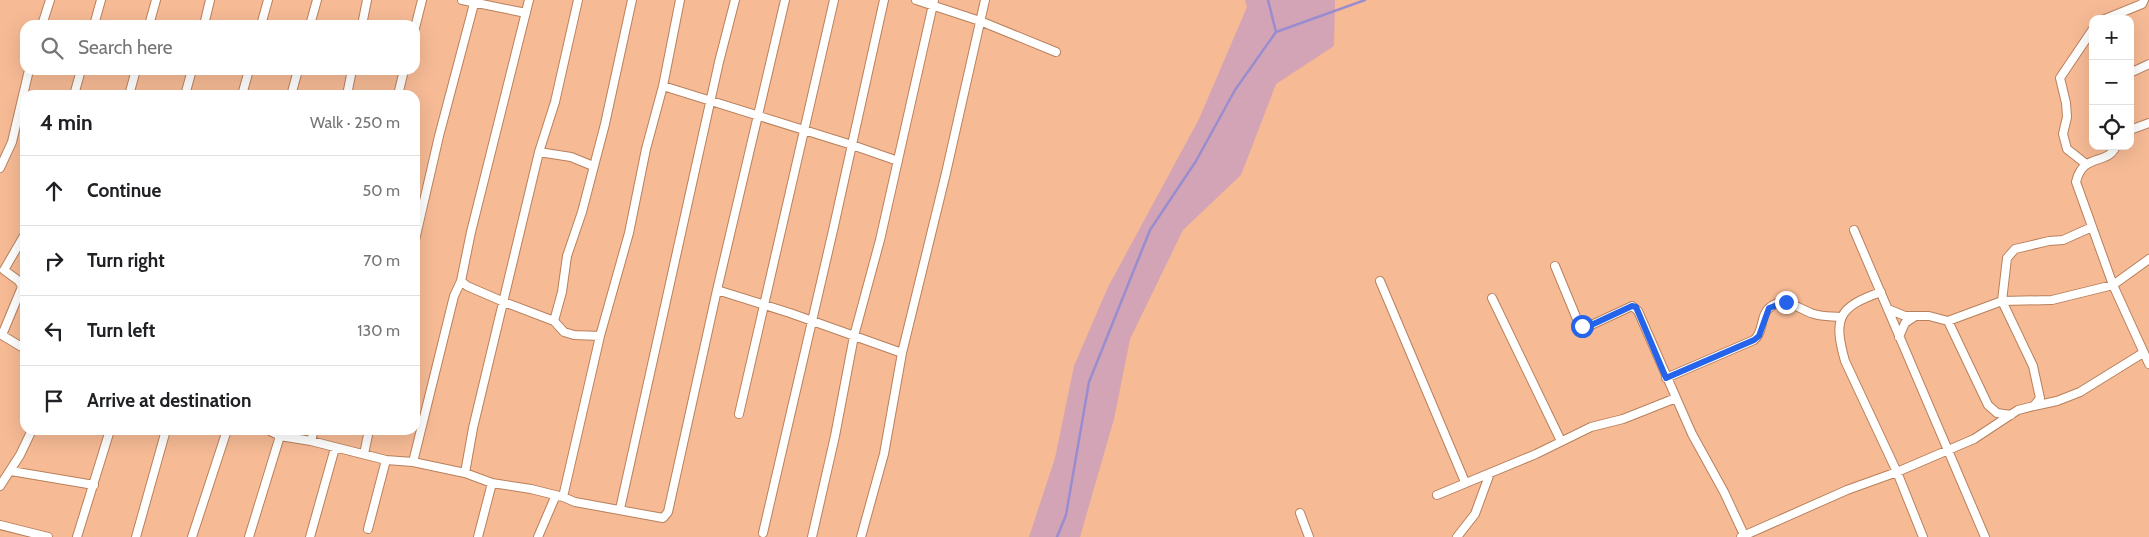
<!DOCTYPE html>
<html lang="en">
<head>
<meta charset="utf-8">
<style>
  :root { --surface:#fff; --page:#f2f2f2; --text:#202124; --muted:#757577; --line:#e0e0e0 }
  body { margin:0; font-family:Cabin,sans-serif; background:var(--page); color:var(--text) }
  .controls { position:absolute; right:15px; top:15px; display:grid; overflow:hidden; border-radius:10px; box-shadow:0 5px 20px #0002 }
  .controls button { width:45px; height:45px; display:grid; place-items:center; padding:0; border:0; border-bottom:1px solid var(--line); background:var(--surface); color:var(--text); font:25px sans-serif }
  .stop { position:absolute; width:15px; height:15px; margin:-11px; border:4px solid #2563eb; border-radius:50%; background:#fff }
  .stop.end { background:#2563eb; border-color:#fff; box-shadow:0 1px 5px #0008 }
  .list { margin:0; padding:0; list-style:none }
  h2 { display:flex; justify-content:space-between; align-items:center; height:65px; margin:0; padding:0 20px; font-size:21px }
  h2 small { font-size:16px; font-weight:400; color:var(--muted) }
  .list li { display:grid; grid-template-columns:32px 1fr auto; gap:15px; align-items:center; box-sizing:border-box; height:70px; padding:0 20px; border-top:1px solid var(--line) }
  .list b { display:block; font-size:19px; white-space:nowrap }
  .list em { font-size:16px; font-style:normal; color:var(--muted) }
  .icon { flex:none; width:28px; height:28px; fill:none; stroke:currentColor; stroke-width:2; stroke-linecap:round; stroke-linejoin:round }
  .map { position:relative; flex:none; width:2149px; height:537px; overflow:hidden }
  .search { position:absolute; background:var(--surface); box-shadow:0 5px 20px #0002; left:20px; top:20px; width:400px; height:55px; display:flex; align-items:center; gap:12px; box-sizing:border-box; padding:0 18px; border-radius:15px; color:var(--muted); font-size:19px }
  .panel { position:absolute; background:var(--surface); box-shadow:0 5px 20px #0002; left:20px; top:90px; width:400px; height:345px; border-radius:15px }
  .map>svg:first-child { display:block }
</style>
</head>
<body>
<div class="map">
<svg width="2149" height="537" viewBox="0 0 2149 537">
  <rect width="100%" height="100%" fill="#f6ba95"/>
  <path fill="#d2a4b6" d="M 1245,0 L 1335,0 L 1334,46 L 1276,84 L 1241,175 L 1183,230 L 1130,339 L 1114,419 L 1080,537 L 1029,537 L 1055,458 L 1074,366 L 1108,287 L 1199,119 L 1247,7 Z"/>
  <g fill="none" stroke-linecap="round" stroke-linejoin="round">
    <path stroke="#9a8dcf" stroke-width="2.5" d="M 1276,32 L 1365,0
      M 1057,537 L 1066,515 L 1089,382 L 1150,230 L 1196,161 L 1235,90 L 1276,32 L 1268,0"/>
    <g stroke="#b8805c" stroke-width="10">
      <path id="minor" d="M 462,0 L 526,13
        M 916,0 L 980,21 L 1056,52
        M 2105,19 L 2142,4 L 2144,0
        M 42,25 L 50,0
        M 94,25 L 101,0
        M 149,25 L 156,0
        M 204,25 L 210,0
        M 261,25 L 268,0
        M 310,25 L 317,0
        M 362,25 L 367,0
        M 415,28 L 422,0
        M 2130,73 L 2149,64
        M 663,86 L 852,145 L 898,161
        M 292,92 L 298,70
        M 74,95 L 81,70
        M 129,95 L 136,70
        M 185,95 L 192,70
        M 242,95 L 249,70
        M 347,95 L 352,70
        M 398,95 L 404,70
        M 2130,130 L 2149,123
        M 2116,146 C 2108,166 2083,152 2076,182 L 2113,285 L 2149,364
        M 539,152 L 571,157 L 593,166
        M 2086,164 L 2067,149 L 2063,134 L 2067,117 L 2066,103 L 2060,78 L 2093,29
        M 0,168 L 12,142 L 29,70
        M 1854,230 L 1985,537
        M 415,240 L 439,136 L 475,0
        M 1555,266 L 1579,324 L 1587,327 L 1632,306 L 1638,311 L 1692,434 L 1724,492 L 1745,537
        M 461,281 L 467,286 L 504,302 L 554,321 L 564,332 L 574,335 L 600,336
        M 1380,281 L 1465,482
        M 717,290 L 790,313 L 902,353
        M 1881,292 C 1838,307 1833,318 1845,361 L 1897,472 L 1923,537
        M 1492,298 L 1561,441
        M 1888,309 L 1905,316 L 1929,316 L 1948,321 L 2002,301 L 2052,300 L 2113,285 L 2149,259
        M 554,321 L 562,292 L 567,256 L 582,212 L 605,124 L 632,0
        M 1948,321 L 1988,405 L 1997,413 L 2011,415
        M 0,334 L 25,349
        M 2,335 L 22,287 L 19,281 L 4,270 L 25,234
        M 1899,337 L 1905,323 L 1914,317
        M 1666,378 L 1754,340 C 1764,332 1760,317 1768,309 C 1784,293 1799,310 1814,314 C 1823,317 1832,316 1841,317
        M 2034,406 L 2057,401 L 2080,392 L 2143,353
        M 739,414 L 834,0
        M 268,430 L 280,436 L 311,441 L 386,460 L 413,462 L 465,473 L 492,483 L 531,489 L 563,497 L 575,502 L 663,518 L 668,512 L 717,290 L 785,0
        M 311,441 L 314,430
        M 364,454 L 369,430
        M 413,462 L 454,296 L 461,281 L 471,232 L 529,0
        M 11,471 L 94,485
        M 465,473 L 473,428 L 539,152 L 555,102 L 578,0
        M 0,486 L 20,455 L 32,430
        M 1437,495 L 1536,454 L 1591,427 L 1623,419 L 1676,398
        M 563,497 L 600,336 L 629,233 L 646,149 L 663,86 L 680,0
        M 620,509 L 719,62 L 735,0
        M 1300,513 L 1309,537
        M 0,525 L 48,537
        M 368,529 L 386,460
        M 763,533 L 834,226 L 884,0
        M 77,537 L 110,430
        M 136,537 L 166,430
        M 192,537 L 227,430
        M 249,537 L 280,436
        M 310,537 L 335,448
        M 478,537 L 492,483
        M 538,537 L 556,495
        M 812,537 L 835,436 L 854,336 L 880,240 L 934,0
        M 861,537 L 884,454 L 902,353 L 946,173 L 985,0
        M 1457,537 L 1475,514 L 1490,473
        M 1741,537 L 1847,490 L 1897,472 L 1974,439 L 2018,410 L 2034,406 L 2040,398 L 2033,366 L 2002,301 L 2007,258 L 2015,249 L 2049,241 L 2063,240 L 2092,227"/>
    </g>
    <use href="#minor" stroke="#fff" stroke-width="8"/>
  </g>
  <g fill="none" stroke-linecap="round" stroke-linejoin="round">
    <path stroke="#2563eb" stroke-width="6" d="M 1582,326 L 1587,327 L 1632,306 L 1636,307 L 1666,378 L 1754,340 L 1759,336 L 1769,308 L 1786,302"/>
  </g>
</svg>
<div class="controls">
<button>+</button>
<button>−</button>
<button><svg class="icon" aria-label="locate" viewBox="0 0 24 24"><circle cx="12" cy="12" r="6"/><path d="M12 2v4M12 18v4M2 12h4M18 12h4"/></svg></button>
</div>
<div class="stop" style="left:1582px;top:326px"></div>
<div class="stop end" style="left:1786px;top:302px"></div>
<div class="search"><svg class="icon" aria-label="search" viewBox="0 0 24 24"><circle cx="10" cy="10" r="6"/><path d="M15 15l6 6"/></svg>Search here</div>
<section class="panel">
<h2>4 min<small>Walk · 250 m</small></h2>
<ul class="list">
<li><svg class="icon" aria-label="ahead" viewBox="0 0 24 24"><path d="M12 20V5M6 11l6-6 6 6"/></svg><div><b>Continue</b></div><em>50 m</em></li>
<li><svg class="icon" aria-label="right" viewBox="0 0 24 24"><path d="M7 20v-9h11M14 6l5 5-5 5"/></svg><div><b>Turn right</b></div><em>70 m</em></li>
<li><svg class="icon" aria-label="left" viewBox="0 0 24 24"><path d="M17 20v-9H6M10 6l-5 5 5 5"/></svg><div><b>Turn left</b></div><em>130 m</em></li>
<li><svg class="icon" aria-label="arrive" viewBox="0 0 24 24"><path d="M6 21V4h12l-3 4 3 4H6"/></svg><div><b>Arrive at destination</b></div></li>
</ul>
</section>
</div>
</body>
</html>
